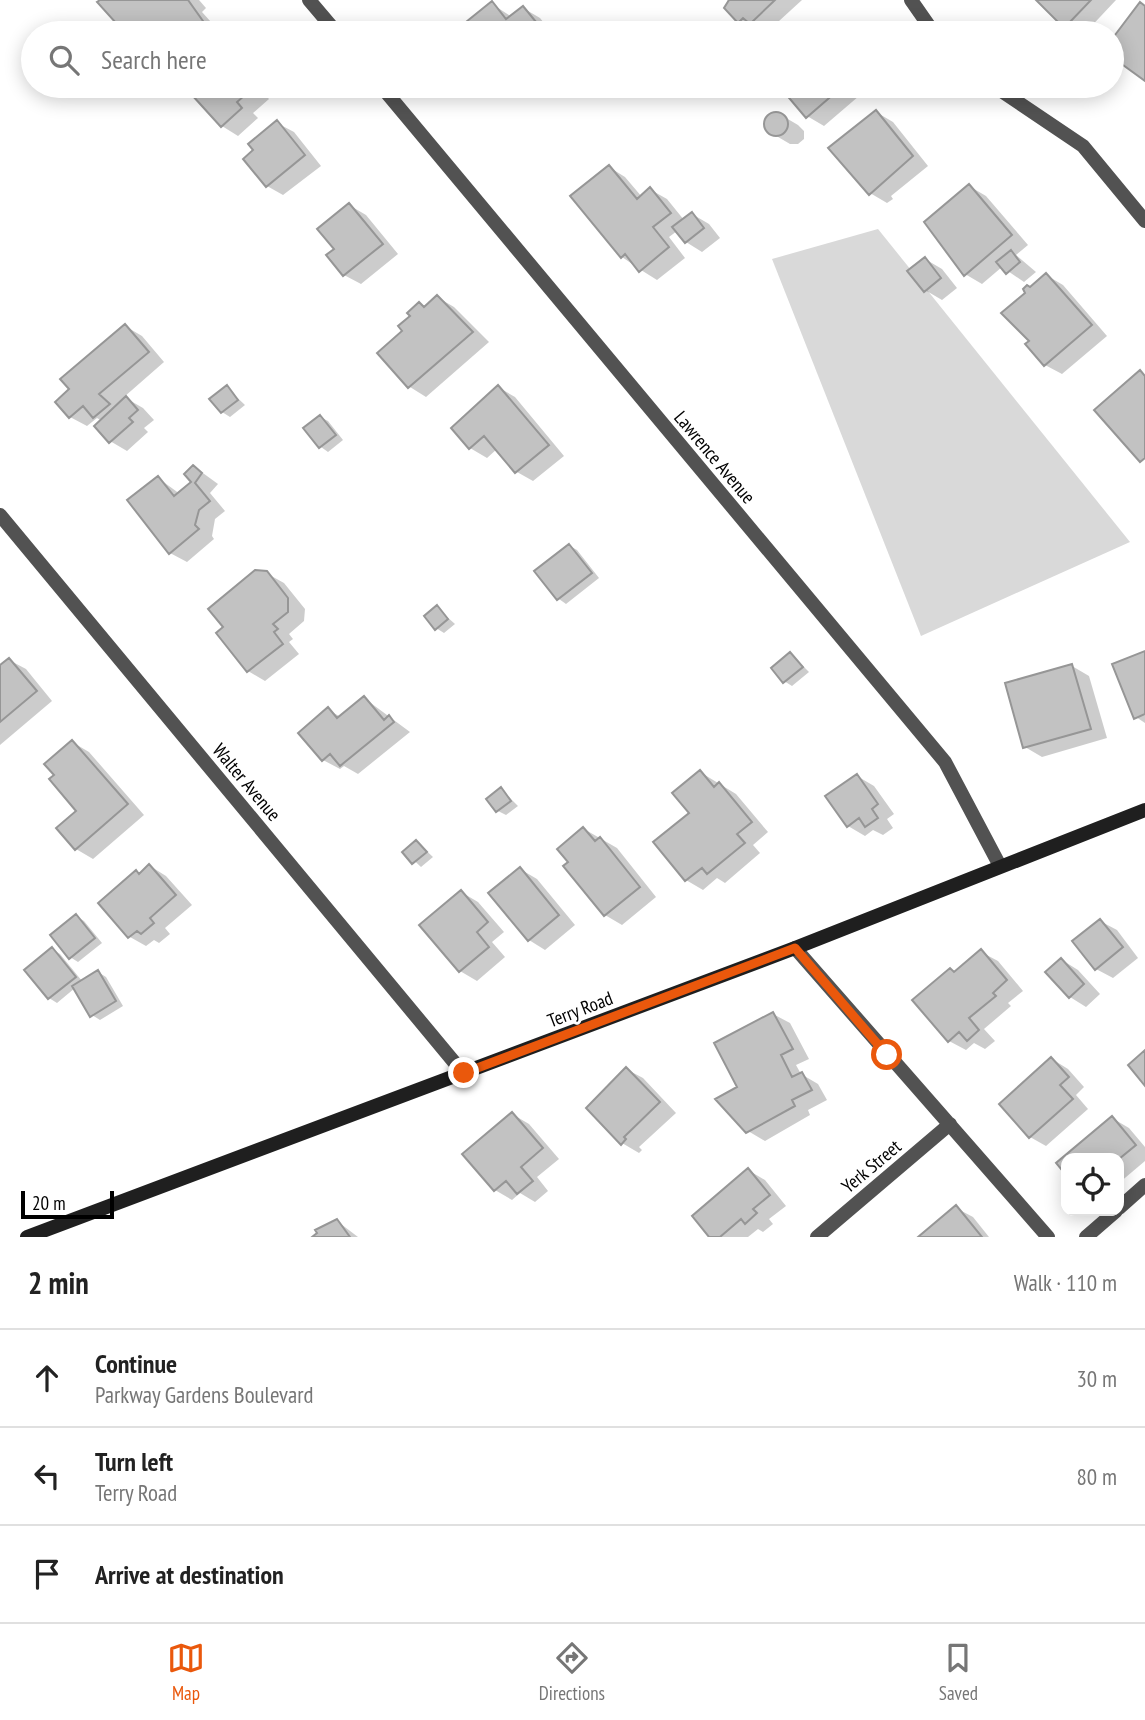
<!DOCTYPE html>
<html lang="en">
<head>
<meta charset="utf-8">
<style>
  :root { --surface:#fff; --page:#f2f2f2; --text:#222; --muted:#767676; --line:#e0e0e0; --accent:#ea580c }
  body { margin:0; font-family:"PT Sans Narrow",sans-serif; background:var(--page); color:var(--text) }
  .controls { position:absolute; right:21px; bottom:21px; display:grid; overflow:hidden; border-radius:14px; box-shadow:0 4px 18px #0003 }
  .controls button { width:63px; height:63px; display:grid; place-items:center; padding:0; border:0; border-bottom:2px solid var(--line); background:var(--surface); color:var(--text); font:35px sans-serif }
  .scale { position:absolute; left:21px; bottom:18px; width:93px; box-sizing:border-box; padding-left:7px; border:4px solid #000; border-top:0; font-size:19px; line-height:24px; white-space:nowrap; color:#000; -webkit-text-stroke:5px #fff; paint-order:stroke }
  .stop { position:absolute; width:21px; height:21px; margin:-16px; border:5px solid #ea580c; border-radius:50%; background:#fff }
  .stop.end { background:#ea580c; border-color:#fff; box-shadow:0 2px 7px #0008 }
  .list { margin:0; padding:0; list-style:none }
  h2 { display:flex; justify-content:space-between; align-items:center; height:91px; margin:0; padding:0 28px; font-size:30px }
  h2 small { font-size:23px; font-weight:400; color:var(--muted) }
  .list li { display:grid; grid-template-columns:46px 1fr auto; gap:21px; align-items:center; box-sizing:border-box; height:98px; padding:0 28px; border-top:2px solid var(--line) }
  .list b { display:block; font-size:26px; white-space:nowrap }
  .list p { margin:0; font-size:23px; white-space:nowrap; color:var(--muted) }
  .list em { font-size:23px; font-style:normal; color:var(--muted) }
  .icon { flex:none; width:38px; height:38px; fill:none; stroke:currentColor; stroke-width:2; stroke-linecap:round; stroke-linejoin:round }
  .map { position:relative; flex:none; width:1145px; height:1237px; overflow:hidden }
  .search { position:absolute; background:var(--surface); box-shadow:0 4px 18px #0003; left:21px; right:21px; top:21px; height:77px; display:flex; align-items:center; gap:18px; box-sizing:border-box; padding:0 24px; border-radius:38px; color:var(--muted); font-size:26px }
  .sheet { height:385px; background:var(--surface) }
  nav { display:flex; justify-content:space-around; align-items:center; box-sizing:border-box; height:98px; border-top:2px solid var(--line); background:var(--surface); font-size:19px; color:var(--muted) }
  nav a { display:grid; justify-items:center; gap:4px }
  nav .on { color:var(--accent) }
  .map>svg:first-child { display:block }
</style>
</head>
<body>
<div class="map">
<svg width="1145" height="1237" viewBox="0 0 1145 1237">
  <rect width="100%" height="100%" fill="#fff"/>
  <path fill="#d9d9d9" d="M 878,229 L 1130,542 L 921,636 L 772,259 Z"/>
  <path fill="#0003" d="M 102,0 L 199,0 L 206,8 L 202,12 L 219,31 L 127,33 L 100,2 Z
    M 727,0 L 802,0 L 767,32 L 759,27 L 755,31 L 739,22 L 731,3 Z
    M 1038,0 L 1116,0 L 1085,33 L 1069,31 Z
    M 492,4 L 512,17 L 523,8 L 540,18 L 552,33 L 461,33 L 459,30 Z
    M 206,86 L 257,86 L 269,99 L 253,113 L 258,118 L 238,136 L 222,126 L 195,96 Z
    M 493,86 L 516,86 L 506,93 Z
    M 781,86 L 862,86 L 866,90 L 824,126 L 807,116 Z
    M 876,112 L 893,122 L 928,166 L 891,196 L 893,199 L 887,203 L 870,193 Z
    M 773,115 L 781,115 L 798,125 L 804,131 L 804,139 L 798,144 L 790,144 L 773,134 L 767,128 L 767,120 Z
    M 277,123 L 294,132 L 321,166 L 283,195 L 267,186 L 256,150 Z
    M 609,167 L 625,177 L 642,197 L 651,190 L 667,199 L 684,220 L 692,214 L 709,224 L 720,238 L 702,252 L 686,242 L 677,231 L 669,237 L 685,258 L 657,280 L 641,270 L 622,257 Z
    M 969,186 L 986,196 L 1028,245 L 1016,255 L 1036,272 L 1024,282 L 1002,267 L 982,284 L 965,274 Z
    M 349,205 L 366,215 L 398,254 L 361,284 L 344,275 L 336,250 Z
    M 925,259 L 942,269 L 957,288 L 942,300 L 925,290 Z
    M 1046,275 L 1063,285 L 1107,336 L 1062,374 L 1045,365 L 1030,289 Z
    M 437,297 L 454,307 L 489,342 L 426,397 L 410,387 L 380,353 L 405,332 L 400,326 L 419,304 L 426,308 Z
    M 125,326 L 142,336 L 164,362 L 124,397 L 143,408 L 154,420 L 144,428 L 148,432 L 127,451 L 110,441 L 102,421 L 97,418 L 87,426 L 70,417 Z
    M 498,387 L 515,397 L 564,456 L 533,481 L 517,472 L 497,449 L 487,458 L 470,448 Z
    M 227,388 L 245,405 L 230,417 L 222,412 Z
    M 320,417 L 328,421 L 343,440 L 328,452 L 321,447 L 306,428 Z
    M 196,468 L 218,484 L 210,493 L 225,511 L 215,519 L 212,536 L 214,539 L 187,562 L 170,553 L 158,478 L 180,494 L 194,482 Z
    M 570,546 L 577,550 L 599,578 L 566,604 L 559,599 L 536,571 Z
    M 266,573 L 284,583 L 305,609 L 304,621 L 289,634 L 293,639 L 289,642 L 299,654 L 265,681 L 248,671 L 218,633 Z
    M 437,608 L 455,624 L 444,633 L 436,628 Z
    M 1145,653 L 1145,723 L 1136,717 Z
    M 791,654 L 809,672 L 792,686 L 784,681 Z
    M 9,660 L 26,669 L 52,701 L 0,745 L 0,667 Z
    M 1072,666 L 1089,676 L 1107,738 L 1042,757 L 1025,747 Z
    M 364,698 L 410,732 L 358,774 L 344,766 L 340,769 L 323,760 L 328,710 L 341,717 Z
    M 72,742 L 89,752 L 144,815 L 93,859 L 76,849 L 78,811 L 56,775 Z
    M 700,772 L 736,794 L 768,832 L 753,845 L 760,853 L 725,883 L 717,878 L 703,890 L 686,880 L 655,842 L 691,813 Z
    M 857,776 L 874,786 L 894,814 L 887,819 L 893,828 L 883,835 L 873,830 L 865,836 L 848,826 Z
    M 501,789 L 518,806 L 506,815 L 498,811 Z
    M 584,829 L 617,848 L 656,897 L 622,925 L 605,915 L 566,866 L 570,862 Z
    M 417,842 L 433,857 L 421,867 L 405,852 Z
    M 150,866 L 166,876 L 192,905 L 165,928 L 170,934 L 159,943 L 154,940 L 146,946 L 130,937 L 140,875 Z
    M 520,869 L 537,879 L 575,925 L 545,950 L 529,940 Z
    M 461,892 L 478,902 L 504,932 L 492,942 L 505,957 L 477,981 L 460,971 L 422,925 Z
    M 76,916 L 84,921 L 102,943 L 78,962 L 70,957 Z
    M 1100,921 L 1117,930 L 1138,958 L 1113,978 L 1096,969 Z
    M 52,949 L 60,954 L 82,981 L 98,972 L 106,977 L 123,1006 L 100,1020 L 92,1015 L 75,988 L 57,1003 L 49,998 Z
    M 981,952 L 998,961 L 1023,991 L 1008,1003 L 1011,1006 L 984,1029 L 995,1041 L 985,1049 L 974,1043 L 966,1050 L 949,1041 L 956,973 Z
    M 1062,960 L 1078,970 L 1100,994 L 1086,1007 L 1070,997 Z
    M 773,1014 L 790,1023 L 809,1059 L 796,1065 L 801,1074 L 818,1084 L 827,1100 L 808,1110 L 810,1115 L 765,1141 L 748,1131 L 739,1087 Z
    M 1052,1059 L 1068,1069 L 1084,1087 L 1076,1095 L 1088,1109 L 1046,1146 L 1030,1137 Z
    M 626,1069 L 643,1078 L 676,1113 L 639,1147 L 642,1150 L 639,1153 L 622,1143 Z
    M 512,1114 L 529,1124 L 559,1159 L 537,1177 L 548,1191 L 535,1202 L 520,1193 L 512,1200 L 495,1190 L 465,1154 Z
    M 1112,1118 L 1129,1128 L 1145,1147 L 1145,1161 L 1119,1183 L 1119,1158 L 1066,1158 L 1066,1173 L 1058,1163 Z
    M 748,1170 L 765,1180 L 786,1206 L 769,1219 L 773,1224 L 763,1232 L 758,1229 L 748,1237 L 711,1237 Z
    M 956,1208 L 973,1217 L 989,1237 L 920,1237 Z
    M 337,1221 L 358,1237 L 315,1237 Z"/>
  <path fill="#c2c2c2" stroke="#969696" stroke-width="2" d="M 100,0 L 188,0 L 203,21 L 194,29 L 198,33 L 125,33 L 97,2 Z
    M 729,0 L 775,0 L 750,24 L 743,18 L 738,23 L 724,8 Z
    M 1036,0 L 1091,0 L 1068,24 L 1071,27 L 1068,32 Z
    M 492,1 L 506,19 L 523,6 L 545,33 L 459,33 L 456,30 Z
    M 1140,2 L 1145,6 L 1145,81 L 1112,57 L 1112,39 Z
    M 203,86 L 251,86 L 253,88 L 237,102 L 242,108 L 221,127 L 192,95 Z
    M 779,86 L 843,86 L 806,118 Z
    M 876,110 L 913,156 L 869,195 L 828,148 Z
    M764 124a12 12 0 1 1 24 0a12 12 0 1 1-24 0Z
    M 277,120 L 305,155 L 266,187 L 243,159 L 253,150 L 248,144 Z
    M 609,165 L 637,199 L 650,187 L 671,213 L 653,227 L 669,247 L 639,272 L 625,254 L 621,258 L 570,196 Z
    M 969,184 L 1012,235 L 964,276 L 924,222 Z
    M 349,203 L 383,244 L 343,276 L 326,255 L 334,249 L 317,229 Z
    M 692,212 L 704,228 L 685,243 L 672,227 Z
    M 1011,250 L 1020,262 L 1006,274 L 996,262 Z
    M 925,257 L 941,278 L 924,292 L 907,271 Z
    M 1046,273 L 1092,325 L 1044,366 L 1025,344 L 1029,341 L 1001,313 L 1025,293 L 1023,289 L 1027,285 L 1030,287 Z
    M 437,295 L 473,332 L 408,388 L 377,353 L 402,331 L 398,326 L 410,316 L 407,313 L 419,302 L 424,307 Z
    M 125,324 L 149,352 L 99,394 L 110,404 L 93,418 L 83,406 L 69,418 L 55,402 L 69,389 L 60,379 Z
    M 1140,370 L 1145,376 L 1145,458 L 1140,462 L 1094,410 Z
    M 227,385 L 238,400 L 221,413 L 209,399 Z
    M 498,385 L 549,445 L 515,473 L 484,436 L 469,449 L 451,428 Z
    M 126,396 L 138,410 L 129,418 L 133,422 L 109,443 L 94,426 Z
    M 320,415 L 336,435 L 319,448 L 303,428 Z
    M 193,465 L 202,473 L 195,483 L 210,501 L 199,510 L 195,525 L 199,529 L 169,554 L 127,500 L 158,476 L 174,496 L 191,482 L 184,474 Z
    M 569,544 L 592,573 L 557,600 L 534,571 Z
    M 255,570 L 267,571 L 288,598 L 288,612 L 273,624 L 278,629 L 274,632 L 283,644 L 247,672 L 216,633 L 223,627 L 208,609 Z
    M 437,605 L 448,619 L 435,630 L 424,616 Z
    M 1145,651 L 1145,714 L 1134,719 L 1112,664 Z
    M 790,652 L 803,667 L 783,683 L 771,668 Z
    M 9,658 L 37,691 L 0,722 L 0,665 Z
    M 1072,664 L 1091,729 L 1023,748 L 1005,683 Z
    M 364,696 L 384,720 L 389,715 L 394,722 L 340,766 L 330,754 L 322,761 L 298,733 L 328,707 L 337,718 Z
    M 72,740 L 128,804 L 75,850 L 56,828 L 76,811 L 49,779 L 54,775 L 44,764 Z
    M 700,770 L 714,787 L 719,782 L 752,822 L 737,834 L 745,843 L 707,874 L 702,868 L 685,881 L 653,842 L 689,813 L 672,793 Z
    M 857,774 L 878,804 L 872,809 L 878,818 L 865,827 L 859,818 L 847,827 L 825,796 Z
    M 501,787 L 511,801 L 496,812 L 486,799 Z
    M 583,827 L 595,841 L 600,837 L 640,887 L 604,916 L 563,866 L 568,862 L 557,849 Z
    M 416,840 L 427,852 L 412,864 L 402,852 Z
    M 149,864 L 176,895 L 150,918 L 154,923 L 141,934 L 137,931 L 128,938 L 98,903 L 136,870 L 139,874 Z
    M 520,867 L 559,915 L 528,941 L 488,893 Z
    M 461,890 L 488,922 L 477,932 L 489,947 L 459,972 L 419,925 Z
    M 76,914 L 95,938 L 69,959 L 50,935 Z
    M 1100,919 L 1123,947 L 1095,970 L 1072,941 Z
    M 52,947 L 76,977 L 48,999 L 24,970 Z
    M 981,949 L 1007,980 L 993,993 L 996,996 L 969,1018 L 979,1030 L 967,1041 L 959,1032 L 948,1042 L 912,1000 L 950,968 L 954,972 Z
    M 1061,958 L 1084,984 L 1069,998 L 1045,972 Z
    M 98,970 L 116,1001 L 90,1017 L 72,986 Z
    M 773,1012 L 793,1049 L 781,1055 L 792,1077 L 802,1072 L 812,1090 L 792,1100 L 795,1106 L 746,1133 L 715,1099 L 737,1087 L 714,1043 Z
    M 1145,1050 L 1145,1086 L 1128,1065 Z
    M 1051,1057 L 1069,1077 L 1060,1085 L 1073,1099 L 1029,1138 L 999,1104 Z
    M 626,1067 L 660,1102 L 624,1137 L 626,1139 L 621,1145 L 586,1108 Z
    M 512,1112 L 543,1148 L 521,1167 L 533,1181 L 517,1194 L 506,1181 L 494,1191 L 462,1154 Z
    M 1112,1116 L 1136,1145 L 1119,1159 L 1066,1158 L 1066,1175 L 1056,1163 Z
    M 748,1168 L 770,1195 L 753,1209 L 757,1213 L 745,1224 L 741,1219 L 720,1237 L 709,1237 L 692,1216 Z
    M 956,1205 L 982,1237 L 918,1237 Z
    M 337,1219 L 350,1237 L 312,1237 L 317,1233 L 315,1230 Z"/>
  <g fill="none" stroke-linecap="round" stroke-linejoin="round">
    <path stroke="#525252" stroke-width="14" d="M 309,0 L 337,33
      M 911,0 L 934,33
      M 381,86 L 945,762 L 1000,866
      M 994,86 L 1083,146 L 1145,221
      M 0,515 L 464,1074
      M 795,948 L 1048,1237
      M 1119,1208 L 1145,1185
      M 817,1237 L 950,1124
      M 1086,1237 L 1116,1211"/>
    <path stroke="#1f1f1f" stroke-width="14" d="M 27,1237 L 795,948 L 1145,810"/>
  </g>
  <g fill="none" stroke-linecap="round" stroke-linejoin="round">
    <path stroke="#ea580c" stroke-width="9" d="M 464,1073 L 795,948 L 887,1055"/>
  </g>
  <g text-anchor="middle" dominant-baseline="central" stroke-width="6" stroke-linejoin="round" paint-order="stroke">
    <g font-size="19" fill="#000" stroke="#fff">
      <text transform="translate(715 457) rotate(50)">Lawrence Avenue</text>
      <text transform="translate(247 782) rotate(50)">Walter Avenue</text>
      <text transform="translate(580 1009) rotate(-21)">Terry Road</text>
      <text transform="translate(871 1166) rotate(-40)">Yerk Street</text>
    </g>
  </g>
</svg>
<div class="controls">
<button><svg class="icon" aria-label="locate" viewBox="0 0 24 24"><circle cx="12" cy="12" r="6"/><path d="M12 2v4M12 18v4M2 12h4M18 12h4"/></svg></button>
</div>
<div class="scale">20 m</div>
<div class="stop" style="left:887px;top:1055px"></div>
<div class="stop end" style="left:464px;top:1073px"></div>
<div class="search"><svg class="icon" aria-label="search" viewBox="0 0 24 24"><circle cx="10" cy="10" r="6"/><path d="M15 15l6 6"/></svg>Search here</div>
</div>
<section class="sheet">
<h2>2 min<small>Walk · 110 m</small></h2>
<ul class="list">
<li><svg class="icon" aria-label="ahead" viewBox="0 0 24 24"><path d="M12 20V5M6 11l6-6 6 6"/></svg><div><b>Continue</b><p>Parkway Gardens Boulevard</p></div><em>30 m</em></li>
<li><svg class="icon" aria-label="left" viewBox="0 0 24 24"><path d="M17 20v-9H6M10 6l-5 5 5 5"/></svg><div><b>Turn left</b><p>Terry Road</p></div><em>80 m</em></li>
<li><svg class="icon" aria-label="arrive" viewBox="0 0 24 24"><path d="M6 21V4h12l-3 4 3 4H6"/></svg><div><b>Arrive at destination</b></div></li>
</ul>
</section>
<nav>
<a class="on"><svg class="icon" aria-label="map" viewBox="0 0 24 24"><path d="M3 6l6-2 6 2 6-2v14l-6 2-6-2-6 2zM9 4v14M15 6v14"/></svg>Map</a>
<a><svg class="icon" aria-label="directions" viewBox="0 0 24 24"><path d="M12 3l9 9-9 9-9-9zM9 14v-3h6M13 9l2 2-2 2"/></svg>Directions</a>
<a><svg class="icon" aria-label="saved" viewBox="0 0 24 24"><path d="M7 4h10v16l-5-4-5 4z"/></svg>Saved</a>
</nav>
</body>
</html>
